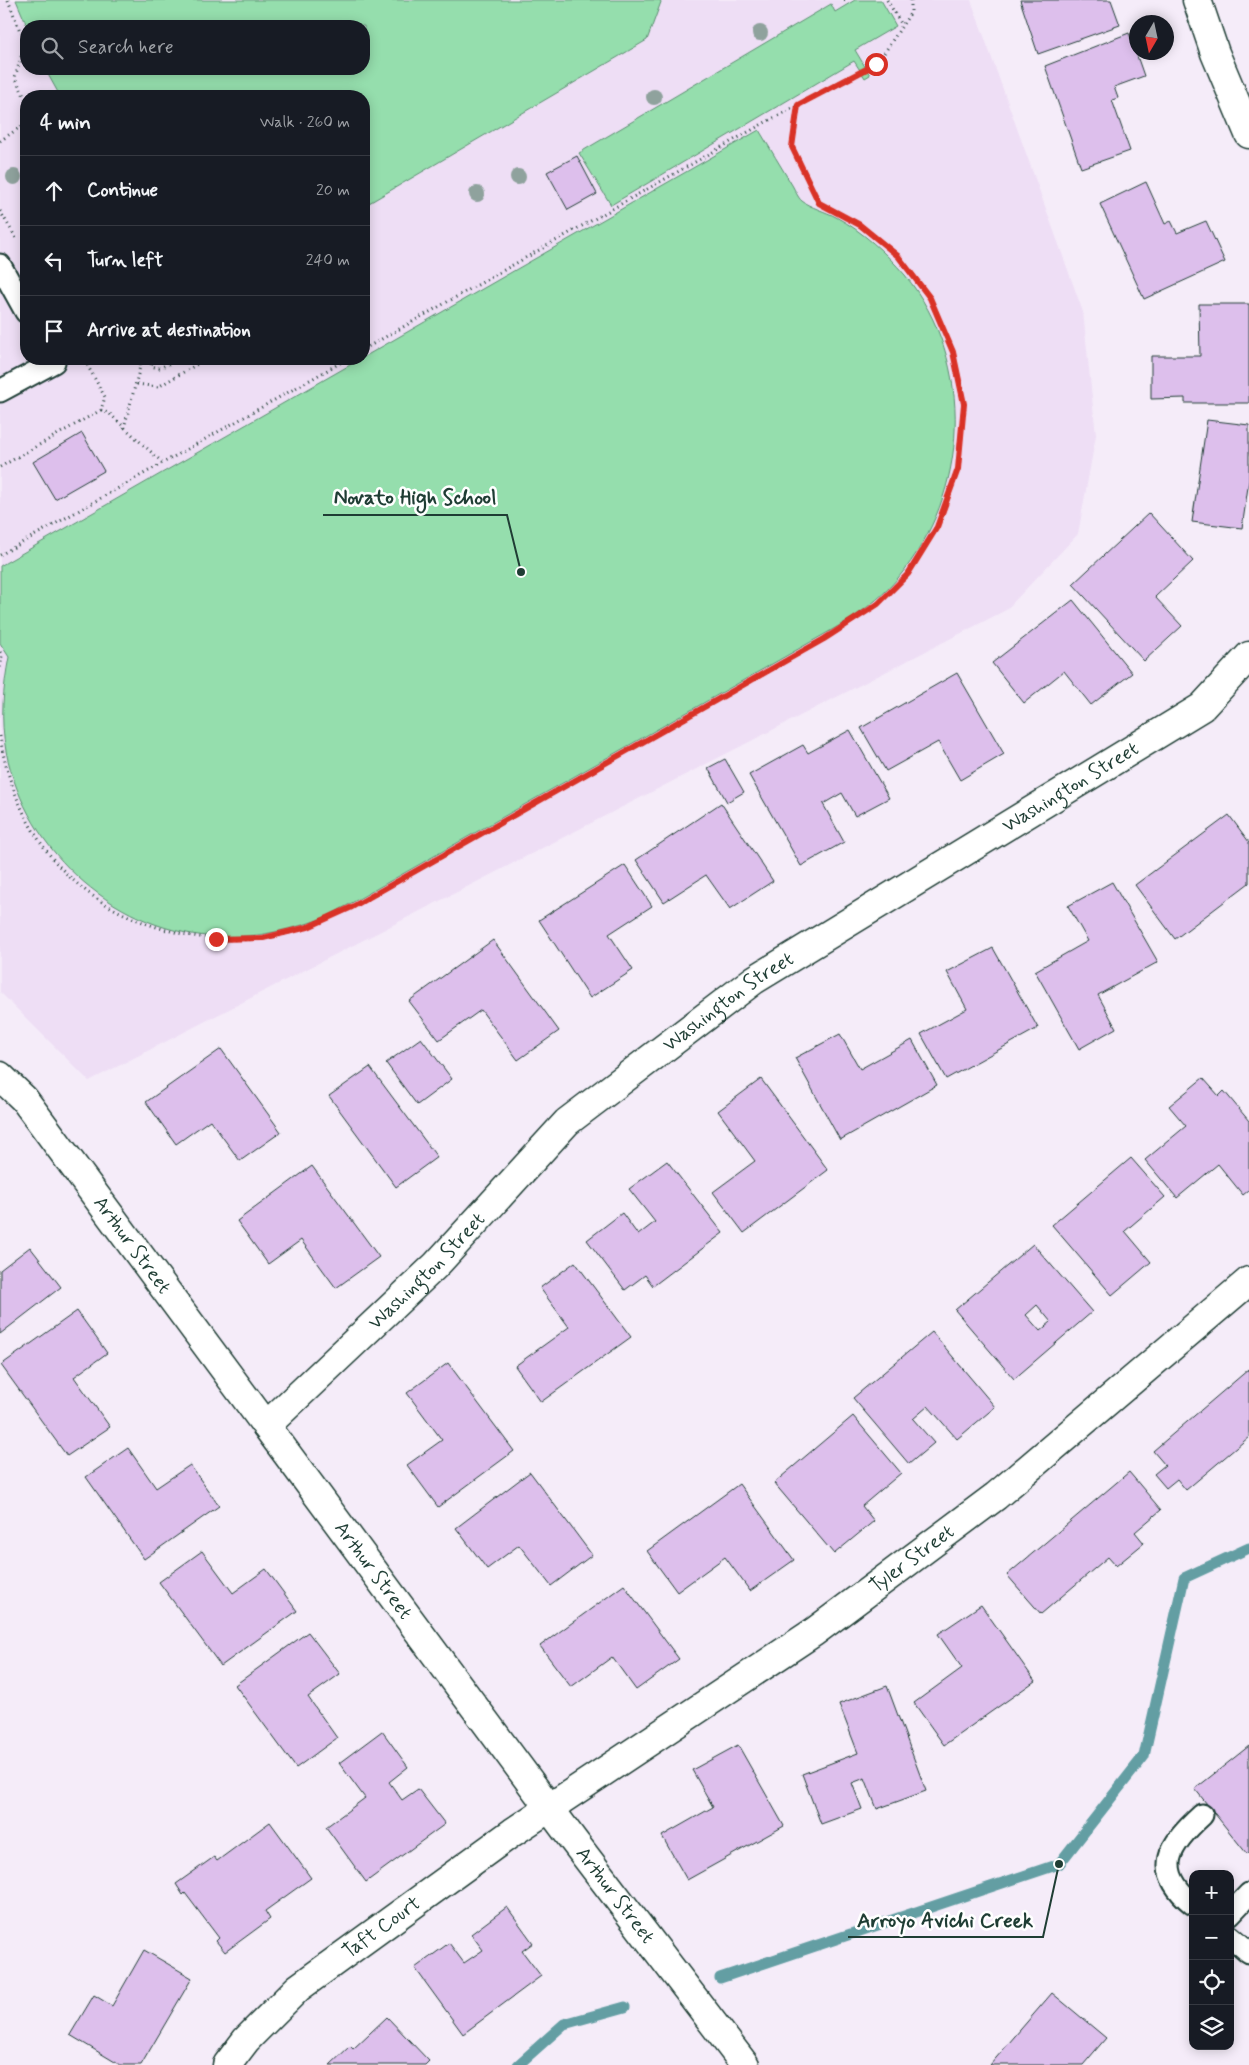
<!DOCTYPE html>
<html lang="en">
<head>
<meta charset="utf-8">
<style>
  :root { --surface:#171b24; --page:#20242c; --text:#f1f3f6; --muted:#9ea1a6; --line:#363941 }
  body { margin:0; font-family:Mynerve,sans-serif; background:var(--page); color:var(--text) }
  .controls { position:absolute; right:15px; bottom:15px; display:grid; overflow:hidden; border-radius:10px; box-shadow:0 2px 12px #0003 }
  .controls button { width:45px; height:45px; display:grid; place-items:center; padding:0; border:0; border-bottom:1px solid var(--line); background:var(--surface); color:var(--text); font:25px sans-serif }
  .compass { position:absolute; left:1129px; top:15px; width:45px; height:45px; border-radius:50%; background:var(--surface); box-shadow:0 2px 12px #0003; rotate:189deg }
  .stop { position:absolute; width:15px; height:15px; margin:-11px; border:4px solid #d93025; border-radius:50%; background:#fff }
  .stop.end { background:#d93025; border-color:#fff; box-shadow:0 1px 5px #0008 }
  .list { margin:0; padding:0; list-style:none }
  h2 { display:flex; justify-content:space-between; align-items:center; height:65px; margin:0; padding:0 20px; font-size:21px }
  h2 small { font-size:16px; font-weight:400; color:var(--muted) }
  .list li { display:grid; grid-template-columns:32px 1fr auto; gap:15px; align-items:center; box-sizing:border-box; height:70px; padding:0 20px; border-top:1px solid var(--line) }
  .list b { display:block; font-size:19px; white-space:nowrap }
  .list em { font-size:16px; font-style:normal; color:var(--muted) }
  .icon { flex:none; width:28px; height:28px; fill:none; stroke:currentColor; stroke-width:2; stroke-linecap:round; stroke-linejoin:round }
  .map { position:relative; flex:none; width:1249px; height:2065px; overflow:hidden }
  .search { position:absolute; background:var(--surface); box-shadow:0 2px 12px #0003; left:20px; top:20px; width:350px; height:55px; display:flex; align-items:center; gap:12px; box-sizing:border-box; padding:0 18px; border-radius:20px; color:var(--muted); font-size:19px }
  .panel { position:absolute; background:var(--surface); box-shadow:0 2px 12px #0003; left:20px; top:90px; width:350px; height:275px; border-radius:20px }
  .map>svg:first-child { display:block }
</style>
</head>
<body>
<div class="map">
<svg width="1249" height="2065" viewBox="0 0 1249 2065">
  <rect width="100%" height="100%" fill="#f5ecf9"/>
  <filter id="ink" filterUnits="userSpaceOnUse"><feTurbulence type="fractalNoise" baseFrequency=".02" numOctaves="2"/><feDisplacementMap in="SourceGraphic" scale="10" xChannelSelector="R" yChannelSelector="G"/><feConvolveMatrix kernelMatrix="1 2 1 2 8 2 1 2 1" color-interpolation-filters="sRGB"/></filter>
  <g filter="url(#ink)">
    <path fill="#eedef5" fill-rule="evenodd" d="M 0,0 L 971,0 L 1083,312 L 1096,435 L 1078,534 L 1006,610 L 89,1081 L 0,992 ZM 26,26 L 364,26 L 364,69 L 26,69 ZM 26,96 L 364,96 L 364,359 L 26,359 Z"/>
    <path fill="#95dead" stroke="#5a8e70" d="M 16,0 L 660,0 L 661,2 L 647,40 L 364,206 L 364,96 L 60,96 L 45,69 L 364,69 L 364,26 L 27,26 Z
      M 855,0 L 881,0 L 896,26 L 855,50 L 870,75 L 865,78 L 854,61 L 611,205 L 579,153 L 831,4 L 835,12 Z
      M 759,130 C 770,148 781,167 792,185 C 795,190 798,198 802,201 C 809,207 827,212 836,217 C 862,231 886,253 905,275 C 976,363 970,493 898,578 C 885,594 869,606 853,618 L 327,917 C 293,929 260,938 223,937 C 119,935 26,853 6,751 C 0,720 3,688 9,657 L 0,643 L 0,566 Z"/>
    <g fill="none" stroke-linecap="round" stroke-linejoin="round">
      <path stroke="#639ea3" stroke-width="11" d="M 720,1978 L 1059,1864 L 1144,1756 L 1184,1578 L 1249,1548
        M 518,2065 L 564,2024 L 625,2007"/>
    </g>
    <path fill="#ddbfec" stroke="#1f3d34" fill-rule="evenodd" d="M 1020,0 L 1111,0 L 1120,25 L 1038,54 Z
      M 1129,33 L 1144,76 L 1114,87 L 1118,98 L 1112,100 L 1130,151 L 1081,168 L 1045,66 Z
      M 577,156 L 597,194 L 568,210 L 547,172 Z
      M 1146,182 L 1165,224 L 1171,221 L 1177,233 L 1206,221 L 1225,262 L 1144,299 L 1100,204 Z
      M 1199,304 L 1249,304 L 1249,403 L 1185,403 L 1185,398 L 1151,399 L 1151,356 L 1200,356 Z
      M 1207,420 L 1249,425 L 1249,480 L 1242,528 L 1192,522 Z
      M 82,433 L 104,471 L 55,499 L 33,462 Z
      M 1149,513 L 1193,561 L 1155,597 L 1182,626 L 1144,661 L 1073,584 Z
      M 1073,600 L 1132,673 L 1091,705 L 1064,671 L 1024,703 L 992,663 Z
      M 957,673 L 1004,754 L 960,780 L 938,742 L 886,771 L 861,728 Z
      M 850,730 L 889,798 L 855,816 L 842,793 L 823,804 L 844,842 L 801,866 L 749,775 L 803,745 L 808,753 Z
      M 725,759 L 744,792 L 727,802 L 708,768 Z
      M 721,803 L 773,881 L 730,909 L 706,875 L 664,902 L 636,860 Z
      M 1229,815 L 1249,842 L 1249,883 L 1175,939 L 1135,885 Z
      M 625,865 L 652,906 L 609,934 L 633,970 L 590,998 L 539,920 Z
      M 1112,882 L 1158,962 L 1098,995 L 1116,1028 L 1079,1049 L 1035,971 L 1088,941 L 1068,906 Z
      M 493,940 L 559,1031 L 518,1060 L 481,1010 L 439,1040 L 409,1001 Z
      M 993,948 L 1038,1028 L 946,1079 L 921,1034 L 967,1009 L 947,972 Z
      M 840,1034 L 860,1069 L 912,1040 L 937,1085 L 840,1140 L 795,1058 Z
      M 421,1038 L 452,1079 L 417,1105 L 386,1063 Z
      M 221,1049 L 281,1132 L 240,1161 L 210,1120 L 176,1144 L 146,1102 Z
      M 370,1067 L 437,1157 L 396,1187 L 329,1096 Z
      M 1203,1078 L 1219,1096 L 1224,1091 L 1249,1121 L 1249,1190 L 1243,1195 L 1218,1164 L 1177,1198 L 1145,1160 L 1186,1126 L 1169,1106 Z
      M 761,1079 L 828,1170 L 744,1233 L 713,1192 L 755,1161 L 718,1111 Z
      M 1131,1158 L 1165,1197 L 1125,1231 L 1151,1262 L 1112,1295 L 1052,1225 Z
      M 667,1161 L 723,1233 L 653,1286 L 645,1275 L 625,1290 L 587,1240 L 622,1213 L 638,1235 L 655,1222 L 629,1189 Z
      M 312,1166 L 379,1257 L 336,1288 L 301,1240 L 268,1264 L 237,1221 Z
      M 1033,1244 L 1092,1312 L 1014,1379 L 955,1310 ZM 1037,1305 L 1051,1322 L 1040,1331 L 1026,1315 Z
      M 30,1247 L 61,1287 L 0,1334 L 0,1270 Z
      M 575,1262 L 631,1337 L 541,1402 L 515,1366 L 569,1327 L 540,1288 Z
      M 77,1311 L 107,1353 L 74,1377 L 110,1427 L 67,1456 L 1,1365 Z
      M 932,1332 L 995,1407 L 957,1439 L 928,1406 L 913,1419 L 934,1443 L 909,1464 L 853,1398 Z
      M 448,1363 L 514,1451 L 438,1507 L 407,1465 L 442,1440 L 407,1393 Z
      M 1249,1369 L 1249,1437 L 1186,1490 L 1177,1479 L 1166,1488 L 1154,1474 L 1165,1465 L 1153,1451 Z
      M 853,1416 L 901,1473 L 862,1506 L 874,1521 L 834,1554 L 774,1483 Z
      M 128,1448 L 156,1488 L 190,1465 L 219,1506 L 144,1559 L 86,1477 Z
      M 530,1472 L 592,1555 L 551,1586 L 519,1545 L 487,1569 L 456,1528 Z
      M 1129,1472 L 1161,1510 L 1135,1532 L 1144,1543 L 1116,1566 L 1108,1557 L 1041,1614 L 1007,1575 Z
      M 739,1484 L 794,1560 L 750,1591 L 725,1557 L 677,1592 L 647,1551 Z
      M 202,1551 L 233,1593 L 266,1569 L 297,1611 L 221,1666 L 159,1582 Z
      M 624,1585 L 679,1659 L 636,1690 L 612,1657 L 571,1687 L 540,1646 Z
      M 981,1605 L 1035,1681 L 944,1745 L 914,1703 L 962,1668 L 938,1634 Z
      M 308,1632 L 340,1674 L 308,1697 L 337,1738 L 296,1768 L 235,1685 Z
      M 887,1686 L 926,1791 L 877,1809 L 865,1778 L 852,1783 L 862,1809 L 821,1824 L 802,1774 L 858,1753 L 839,1704 Z
      M 382,1731 L 408,1767 L 389,1782 L 402,1800 L 418,1789 L 445,1824 L 366,1882 L 326,1827 L 365,1798 L 339,1763 Z
      M 738,1745 L 784,1826 L 687,1880 L 662,1836 L 713,1807 L 692,1770 Z
      M 1249,1746 L 1249,1852 L 1247,1854 L 1195,1789 Z
      M 270,1822 L 311,1878 L 265,1911 L 270,1919 L 225,1952 L 216,1941 L 219,1938 L 185,1893 L 183,1895 L 176,1884 L 214,1857 L 217,1861 Z
      M 507,1907 L 533,1943 L 522,1951 L 541,1976 L 463,2034 L 415,1968 L 449,1943 L 464,1963 L 483,1950 L 471,1934 Z
      M 144,1950 L 192,1978 L 141,2065 L 120,2065 L 70,2035 L 94,1995 L 112,2006 Z
      M 1052,1993 L 1106,2038 L 1083,2065 L 990,2065 Z
      M 387,2017 L 429,2061 L 425,2065 L 330,2065 L 350,2046 L 353,2049 Z"/>
    <g fill="none" stroke-linecap="round" stroke-linejoin="round">
      <g stroke="#1f3d34" stroke-width="25">
        <path id="lane" d="M 0,265 L 26,312
          M 0,391 L 54,362 L 52,359
          M 1193,1904 C 1152,1870 1169,1845 1202,1815
          M 1230,1914 L 1249,1894
          M 1230,1936 L 1249,1952"/>
      </g>
      <g stroke="#1f3d34" stroke-width="31">
        <g id="street">
          <path d="M 1197,0 L 1215,53 L 1249,134"/>
          <path id="s1" d="M 0,1076 L 24,1099 L 573,1840 L 745,2065"/>
          <path id="s2" d="M 267,1425 L 436,1265 L 567,1122 L 754,980 L 1202,707 L 1249,656"/>
          <path id="s3" d="M 227,2065 L 246,2040 L 298,1988 L 513,1832 L 814,1632 L 996,1496 L 1249,1281"/>
        </g>
      </g>
      <path stroke="#1f3d34" stroke-width="3" stroke-dasharray="1 4" stroke-linecap="butt" d="M 8,0 L 25,44 L 15,77 L 26,100
        M 844,0 L 845,0
        M 887,0 L 902,25
        M 0,141 L 26,123
        M 0,211 L 16,238
        M 364,349 L 766,122 L 877,64 L 911,12 L 911,0
        M 152,359 L 151,366 L 159,368 L 180,359
        M 137,384 L 158,387 L 206,359
        M 101,410 L 110,414 L 163,463
        M 124,428 L 142,359
        M 0,467 L 101,410 L 105,397 L 85,361
        M 0,555 L 347,359
        M 0,652 L 2,656 L 0,669
        M 0,736 C 7,787 33,844 72,879 C 120,924 198,946 262,938 C 294,934 323,920 352,907 L 824,639 L 878,604 L 908,574 L 937,527 L 958,469 L 964,404 L 953,352 L 930,298 L 898,256 L 860,225 L 819,203 L 792,147 L 799,105"/>
      <use href="#lane" stroke="#fff" stroke-width="21"/>
      <use href="#street" stroke="#fff" stroke-width="28"/>
    </g>
    <g fill="#8fa29d">
      <circle cx="760" cy="33" r="8"/>
      <circle cx="654" cy="97" r="8"/>
      <circle cx="14" cy="177" r="8"/>
      <circle cx="518" cy="177" r="8"/>
      <circle cx="477" cy="194" r="8"/>
    </g>
  </g>
  <g fill="none" stroke-linecap="round" stroke-linejoin="round" filter="url(#ink)">
    <path stroke="#d93025" stroke-width="6" d="M 216,939 L 263,938 L 308,927 L 352,907 L 824,639 L 878,604 L 908,574 L 937,527 L 958,469 L 964,404 L 953,352 L 930,298 L 898,256 L 860,225 L 819,203 L 792,147 L 798,105 L 876,64"/>
  </g>
  <g text-anchor="middle" dominant-baseline="central" stroke-width="5" stroke-linejoin="round" paint-order="stroke">
    <g font-size="20" fill="#1f3d34" stroke="#fff">
      <text stroke="none"><textPath href="#s2" startOffset="1032">Washington Street</textPath></text>
      <text stroke="none"><textPath href="#s2" startOffset="628">Washington Street</textPath></text>
      <text stroke="none"><textPath href="#s1" startOffset="215">Arthur Street</textPath></text>
      <text stroke="none"><textPath href="#s2" startOffset="222">Washington Street</textPath></text>
      <text stroke="none"><textPath href="#s3" startOffset="854">Tyler Street</textPath></text>
      <text stroke="none"><textPath href="#s1" startOffset="620">Arthur Street</textPath></text>
      <text stroke="none"><textPath href="#s1" startOffset="1025">Arthur Street</textPath></text>
      <text stroke="none"><textPath href="#s3" startOffset="208">Taft Court</textPath></text>
    </g>
  </g>
  <path fill="none" stroke="#1f3d34" stroke-width="2" d="M521 572L507 515H323M1059 1864L1043 1937H848"/>
  <g fill="#1f3d34" stroke="#fff" stroke-width="2">
    <circle cx="521" cy="572" r="5"/>
    <circle cx="1059" cy="1864" r="5"/>
  </g>
  <g font-size="21" text-anchor="middle" font-weight="bold" fill="#1f3d34" stroke="#fff" stroke-width="5" stroke-linejoin="round" paint-order="stroke">
    <text x="415" y="504">Novato High School</text>
    <text x="945" y="1927">Arroyo Avichi Creek</text>
  </g>
</svg>
<div class="controls">
<button>+</button>
<button>−</button>
<button><svg class="icon" aria-label="locate" viewBox="0 0 24 24"><circle cx="12" cy="12" r="6"/><path d="M12 2v4M12 18v4M2 12h4M18 12h4"/></svg></button>
<button><svg class="icon" aria-label="layers" viewBox="0 0 24 24"><path d="M12 4l9 5-9 5-9-5zM3 14l9 5 9-5"/></svg></button>
</div>
<svg class="compass" viewBox="-18 -18 36 36"><path d="M0-13l5 13h-10z" fill="#e53935"/><path d="M0 13l5-13h-10z" fill="#9ea1a6"/></svg>
<div class="stop" style="left:876px;top:64px"></div>
<div class="stop end" style="left:216px;top:939px"></div>
<div class="search"><svg class="icon" aria-label="search" viewBox="0 0 24 24"><circle cx="10" cy="10" r="6"/><path d="M15 15l6 6"/></svg>Search here</div>
<section class="panel">
<h2>4 min<small>Walk · 260 m</small></h2>
<ul class="list">
<li><svg class="icon" aria-label="ahead" viewBox="0 0 24 24"><path d="M12 20V5M6 11l6-6 6 6"/></svg><div><b>Continue</b></div><em>20 m</em></li>
<li><svg class="icon" aria-label="left" viewBox="0 0 24 24"><path d="M17 20v-9H6M10 6l-5 5 5 5"/></svg><div><b>Turn left</b></div><em>240 m</em></li>
<li><svg class="icon" aria-label="arrive" viewBox="0 0 24 24"><path d="M6 21V4h12l-3 4 3 4H6"/></svg><div><b>Arrive at destination</b></div></li>
</ul>
</section>
</div>
</body>
</html>
